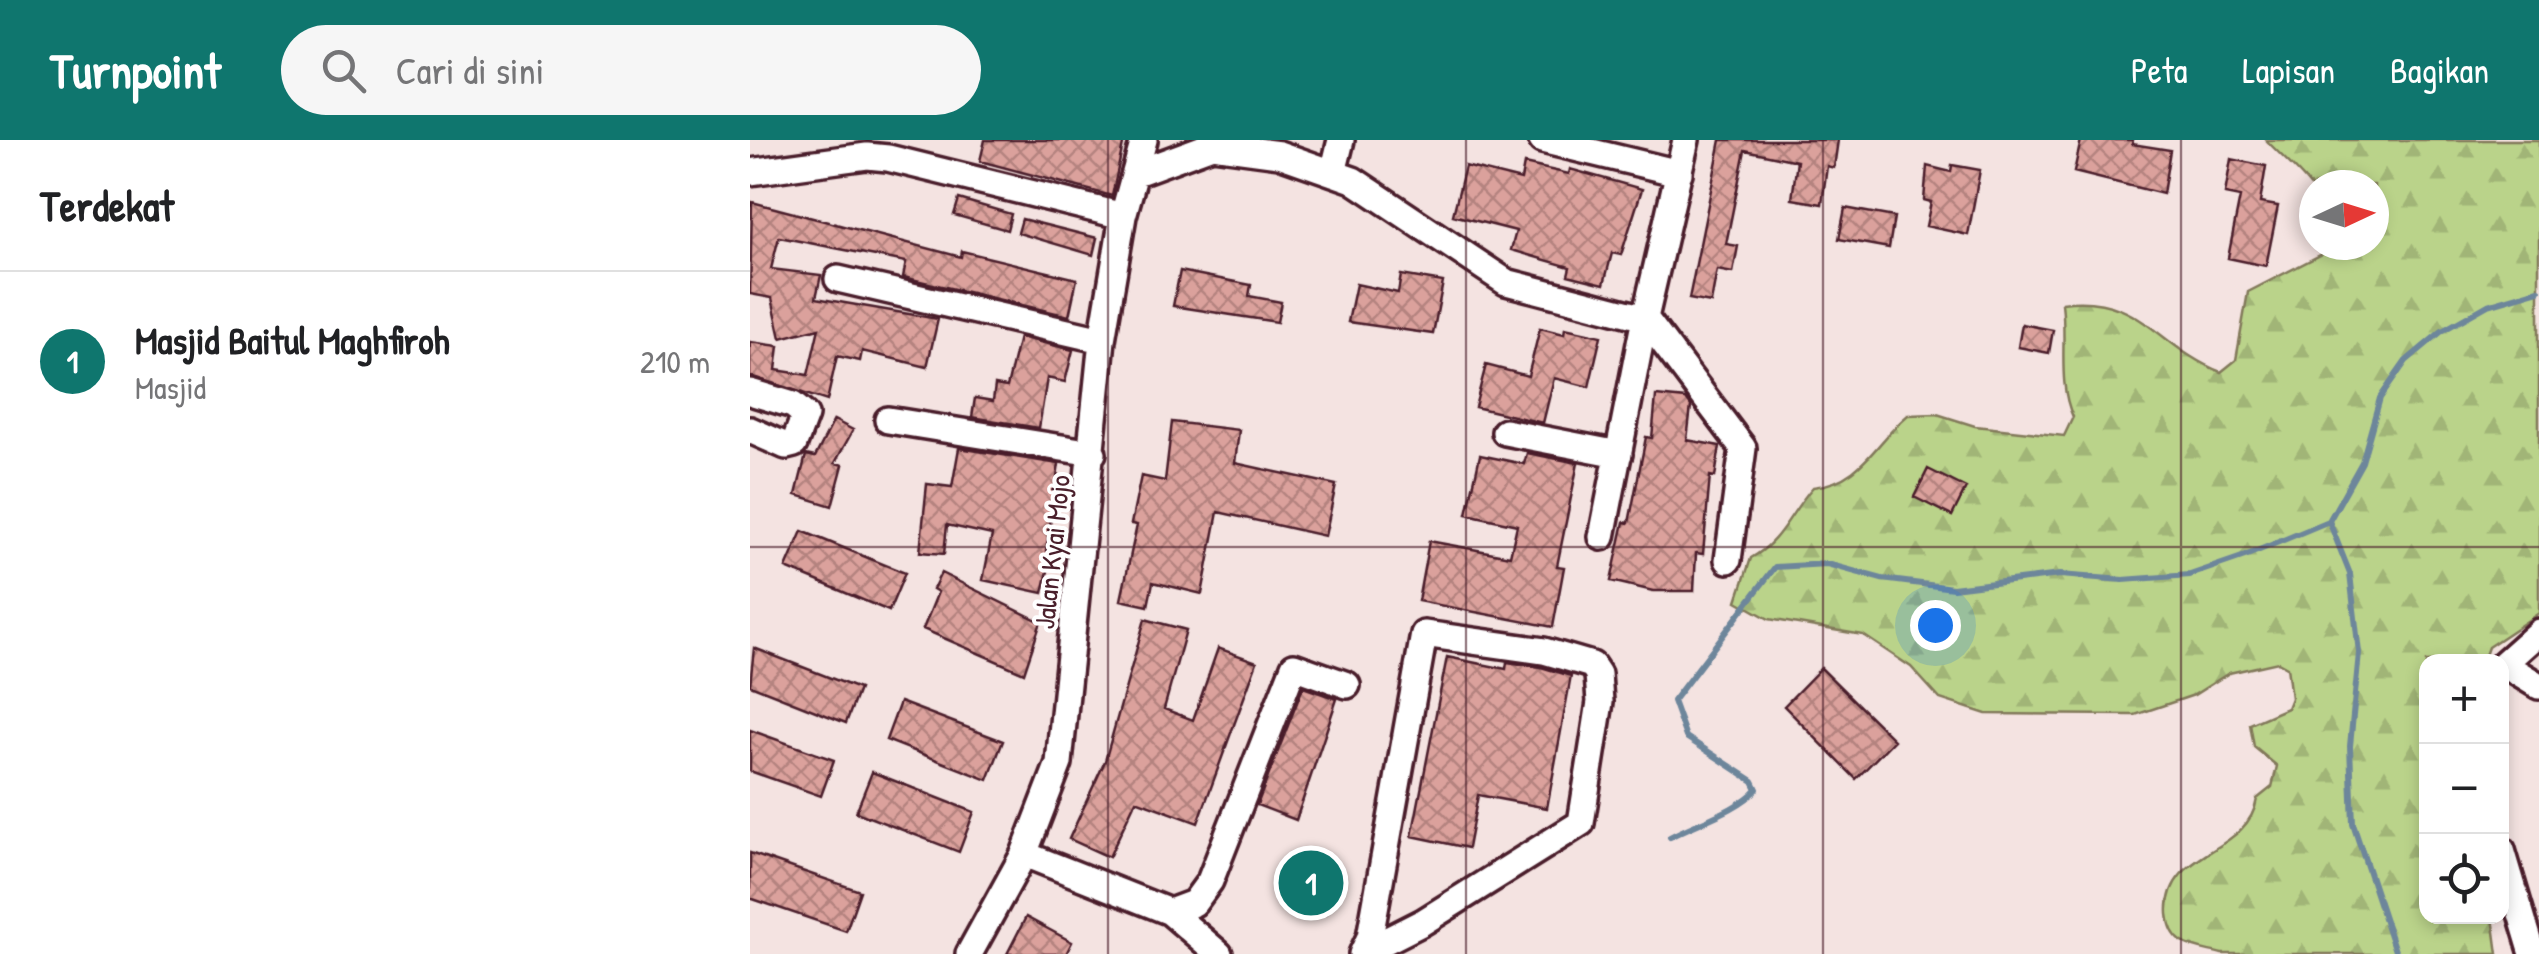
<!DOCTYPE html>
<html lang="id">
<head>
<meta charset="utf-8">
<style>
  :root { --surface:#fff; --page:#f6f6f6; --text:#202124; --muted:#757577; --line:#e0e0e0; --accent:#0f766e }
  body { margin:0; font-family:"Patrick Hand",sans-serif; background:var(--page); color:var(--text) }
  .controls { position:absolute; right:30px; bottom:30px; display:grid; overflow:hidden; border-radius:20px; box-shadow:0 5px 15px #0003 }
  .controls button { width:90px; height:90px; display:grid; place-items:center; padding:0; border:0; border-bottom:2px solid var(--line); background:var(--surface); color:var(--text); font:50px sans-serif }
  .compass { position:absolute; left:1549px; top:30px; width:90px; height:90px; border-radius:50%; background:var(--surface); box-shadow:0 5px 15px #0003; rotate:86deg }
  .you { position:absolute; left:1185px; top:485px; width:35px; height:35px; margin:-25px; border:8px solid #fff; border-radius:50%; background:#1a73e8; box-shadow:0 0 0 15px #1a73e833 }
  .badge { display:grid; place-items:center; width:65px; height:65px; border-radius:50%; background:var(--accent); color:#fff; font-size:32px; font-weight:700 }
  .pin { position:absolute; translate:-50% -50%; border:5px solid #fff; box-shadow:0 2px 10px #0006 }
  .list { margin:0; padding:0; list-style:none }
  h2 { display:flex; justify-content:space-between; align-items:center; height:130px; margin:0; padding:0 40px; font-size:42px }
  h2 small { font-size:32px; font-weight:400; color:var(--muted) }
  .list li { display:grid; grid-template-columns:65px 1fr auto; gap:30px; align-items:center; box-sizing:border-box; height:180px; padding:0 40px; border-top:2px solid var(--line) }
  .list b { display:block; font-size:38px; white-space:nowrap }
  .list p { margin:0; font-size:32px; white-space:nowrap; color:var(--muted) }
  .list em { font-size:32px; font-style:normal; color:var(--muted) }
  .icon { flex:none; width:55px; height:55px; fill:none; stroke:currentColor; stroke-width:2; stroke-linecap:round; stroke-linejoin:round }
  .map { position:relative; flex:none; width:1789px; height:814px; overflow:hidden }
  header { display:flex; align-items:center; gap:60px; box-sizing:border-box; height:140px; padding:0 50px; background:var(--accent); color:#fff }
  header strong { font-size:48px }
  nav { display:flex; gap:55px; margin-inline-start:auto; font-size:35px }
  .search { width:700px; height:90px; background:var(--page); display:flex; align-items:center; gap:25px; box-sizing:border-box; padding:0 35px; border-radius:55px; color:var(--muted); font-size:38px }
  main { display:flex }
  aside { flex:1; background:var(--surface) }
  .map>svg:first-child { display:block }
</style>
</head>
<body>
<header>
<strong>Turnpoint</strong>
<div class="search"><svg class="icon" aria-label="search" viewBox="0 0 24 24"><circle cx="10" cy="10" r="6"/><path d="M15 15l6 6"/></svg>Cari di sini</div>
<nav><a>Peta</a><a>Lapisan</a><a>Bagikan</a></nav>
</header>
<main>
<aside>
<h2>Terdekat<small></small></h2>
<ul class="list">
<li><span class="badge">1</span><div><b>Masjid Baitul Maghfiroh</b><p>Masjid</p></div><em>210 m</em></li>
</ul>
</aside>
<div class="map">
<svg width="1789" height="814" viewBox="0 0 1789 814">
  <defs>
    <pattern id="forest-firs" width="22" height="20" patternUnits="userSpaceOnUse" patternTransform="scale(2.5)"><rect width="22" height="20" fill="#bad38a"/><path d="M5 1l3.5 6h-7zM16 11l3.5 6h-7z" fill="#a1b577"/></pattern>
    <pattern id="building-cross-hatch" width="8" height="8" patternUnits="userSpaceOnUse" patternTransform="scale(2.5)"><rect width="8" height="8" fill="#dba19c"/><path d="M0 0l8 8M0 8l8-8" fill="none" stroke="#b4837f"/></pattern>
  </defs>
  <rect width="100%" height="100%" fill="#f4e3e1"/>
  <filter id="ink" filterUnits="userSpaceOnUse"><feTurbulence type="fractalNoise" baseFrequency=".01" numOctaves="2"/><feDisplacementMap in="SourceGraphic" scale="20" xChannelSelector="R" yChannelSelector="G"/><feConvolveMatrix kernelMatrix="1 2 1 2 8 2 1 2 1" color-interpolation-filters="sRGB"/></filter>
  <g filter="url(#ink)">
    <path fill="url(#forest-firs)" stroke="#82795a" stroke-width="2.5" d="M 1516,0 L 1789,0 L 1789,473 L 1738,507 L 1733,521 L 1676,522 L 1676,776 L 1743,777 L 1748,814 L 1472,814 C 1445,807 1421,808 1418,774 C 1414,710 1498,715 1507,659 L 1522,647 L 1527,626 L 1504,607 L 1500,584 L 1537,568 L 1541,558 L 1537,527 L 1528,522 L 1479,533 L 1444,555 L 1385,575 L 1236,574 L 1190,559 L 1161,527 L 1113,495 L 1019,479 L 987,461 L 1001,418 C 1031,402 1041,371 1063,347 C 1112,342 1125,302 1158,275 L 1187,274 L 1225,286 L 1314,296 L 1323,277 C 1307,242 1317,202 1312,163 C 1391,153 1408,208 1471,232 L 1486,220 L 1498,152 L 1574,113 L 1577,105 L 1624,105 L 1624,45 L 1564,45 L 1564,51 C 1555,36 1530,15 1516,0 Z"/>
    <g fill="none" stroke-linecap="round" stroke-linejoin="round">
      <path stroke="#6d869b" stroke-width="6" d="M 1579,381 L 1600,434 L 1609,513 L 1600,606 L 1603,684 L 1646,814
        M 920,697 C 946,683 989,670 1007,649 L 1003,641 L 936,597 L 923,561 L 1025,427 L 1077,424 L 1132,439 L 1203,448 L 1310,435 L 1373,440 L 1440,435 L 1495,416 L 1579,381 L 1612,322 L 1630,258 L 1656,221 L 1692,191 L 1738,165 L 1789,150"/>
    </g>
    <path fill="url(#building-cross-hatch)" stroke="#4a1f2b" stroke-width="2.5" d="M 235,0 L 374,0 L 362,56 L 230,21 Z
      M 971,0 L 1088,0 L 1084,28 L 1077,26 L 1072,64 L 1042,59 L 1047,21 L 995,10 L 976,104 L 988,106 L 983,133 L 967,130 L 961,163 L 939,159 Z
      M 1331,0 L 1383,0 L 1382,4 L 1420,10 L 1413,54 L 1324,32 Z
      M 1481,19 L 1516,26 L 1510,63 L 1528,66 L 1516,126 L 1478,118 L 1490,57 L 1475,54 Z
      M 774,24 L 819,34 L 820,29 L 892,49 L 871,115 L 862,113 L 854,144 L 818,135 L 820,127 L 761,110 L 766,91 L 703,75 L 715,26 L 771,40 Z
      M 1202,25 L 1230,30 L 1218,95 L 1176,86 L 1181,62 L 1174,60 L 1177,26 L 1201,32 Z
      M 209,59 L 261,74 L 257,90 L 204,75 Z
      M 2,62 L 211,117 L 212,111 L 327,139 L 319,176 L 153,137 L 156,122 L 29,97 L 21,129 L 71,135 L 66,158 L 188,179 L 177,227 L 112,211 L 110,221 L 87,216 L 77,261 L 0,236 L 0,202 L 29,206 L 26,230 L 58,235 L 69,188 L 31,198 L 22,158 L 0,154 Z
      M 1095,68 L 1144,77 L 1139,108 L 1089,99 Z
      M 272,79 L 347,98 L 343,115 L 268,93 Z
      M 430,131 L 501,145 L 499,156 L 531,162 L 527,182 L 423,166 Z
      M 651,135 L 693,142 L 683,194 L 598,182 L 606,144 L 648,153 Z
      M 1272,184 L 1303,190 L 1299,213 L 1268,207 Z
      M 790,188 L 814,194 L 815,188 L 851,196 L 839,247 L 804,238 L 793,283 L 725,267 L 736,225 L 778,236 Z
      M 269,197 L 323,210 L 315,242 L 297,238 L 289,288 L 222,277 L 225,258 L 243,261 L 245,245 L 257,247 Z
      M 906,256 L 936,259 L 941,266 L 937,300 L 970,306 L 965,337 L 960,336 L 953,414 L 946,413 L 944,451 L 903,451 L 861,441 L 874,382 L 879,383 L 896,297 L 902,298 Z
      M 84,280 L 103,290 L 85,323 L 93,325 L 82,366 L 46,355 L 56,315 L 65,317 Z
      M 422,282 L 489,290 L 485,323 L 586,345 L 575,396 L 468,372 L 452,454 L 403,442 L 398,466 L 371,460 L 387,385 L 381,384 L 391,336 L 415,341 Z
      M 209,308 L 309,324 L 296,411 L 302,413 L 293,453 L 233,440 L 242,395 L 197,385 L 194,414 L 170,412 L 177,344 L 202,347 Z
      M 777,313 L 828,323 L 807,426 L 814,427 L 803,487 L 668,461 L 679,401 L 760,416 L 767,385 L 717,374 L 730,315 L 774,324 Z
      M 1178,329 L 1216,348 L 1202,376 L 1164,357 Z
      M 52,391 L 155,433 L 139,471 L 36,428 Z
      M 191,433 L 291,482 L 274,533 L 173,489 L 188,452 L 183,449 Z
      M 395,479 L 436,490 L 414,569 L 443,580 L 468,508 L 507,522 L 448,683 L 386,660 L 359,717 L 319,699 L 355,621 Z
      M 4,508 L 109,549 L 96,583 L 0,545 Z
      M 697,517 L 756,529 L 757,522 L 791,527 L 821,536 L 797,668 L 728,655 L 718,708 L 662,696 Z
      M 1071,528 L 1144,600 L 1106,639 L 1034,566 Z
      M 553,547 L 587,559 L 546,680 L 507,665 Z
      M 150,562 L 253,601 L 238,640 L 136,600 Z
      M 0,590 L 84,620 L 71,656 L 0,631 Z
      M 122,632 L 224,672 L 209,712 L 106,672 Z
      M 546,712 L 595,737 L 576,774 L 527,750 Z
      M 0,713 L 110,751 L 96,791 L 0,758 Z
      M 276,777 L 322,802 L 316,814 L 257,814 Z"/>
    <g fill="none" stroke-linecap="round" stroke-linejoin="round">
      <g stroke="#4a1f2b" stroke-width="32">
        <path id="minor" d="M 792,0 L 929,33
          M 0,32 L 117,16 L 138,18 L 373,76
          M 386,33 L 462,5 L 529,14 L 603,40 L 756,142 L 895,178 L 936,0
          M 583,33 L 591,0
          M 88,139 L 352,200
          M 895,178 L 993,308 L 978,420
          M 0,252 L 43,265 L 55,275 L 44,304 L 36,306 L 0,290
          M 138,280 L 343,313
          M 755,292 L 869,314
          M 852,397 L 895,178
          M 1789,492 L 1753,524 L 1789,546
          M 1752,710 L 1783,814
          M 274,714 L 420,772 L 444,763 L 460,741 L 544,526 L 597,545
          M 420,772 L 469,814
          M 219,814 L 274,714 L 309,623 L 352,200 L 373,76 L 394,0
          M 612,814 L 620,797 L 674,494 L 794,511 L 842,525 L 848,534 L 850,562 L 831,683 L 673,782 L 614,812"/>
      </g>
      <use href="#minor" stroke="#fff" stroke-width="25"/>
    </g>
  </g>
  <path fill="none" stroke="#4a1f2b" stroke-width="2.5" stroke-opacity="0.55" d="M 358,0 L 358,814M 716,0 L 716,814M 1073,0 L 1073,814M 1431,0 L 1431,814M 0,407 L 1789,407"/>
  <g text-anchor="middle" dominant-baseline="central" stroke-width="8" stroke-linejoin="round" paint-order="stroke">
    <g font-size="28" fill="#4a1f2b" stroke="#fff">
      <text transform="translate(302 412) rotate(-84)">Jalan Kyai Mojo</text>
    </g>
  </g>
</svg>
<div class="controls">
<button>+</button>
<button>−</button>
<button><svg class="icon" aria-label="locate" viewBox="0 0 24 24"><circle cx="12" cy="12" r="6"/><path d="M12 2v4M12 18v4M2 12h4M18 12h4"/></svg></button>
</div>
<svg class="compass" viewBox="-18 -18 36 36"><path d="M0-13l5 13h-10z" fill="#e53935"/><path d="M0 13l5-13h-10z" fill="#757577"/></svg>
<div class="you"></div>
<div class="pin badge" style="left:561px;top:743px">1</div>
</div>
</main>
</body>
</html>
